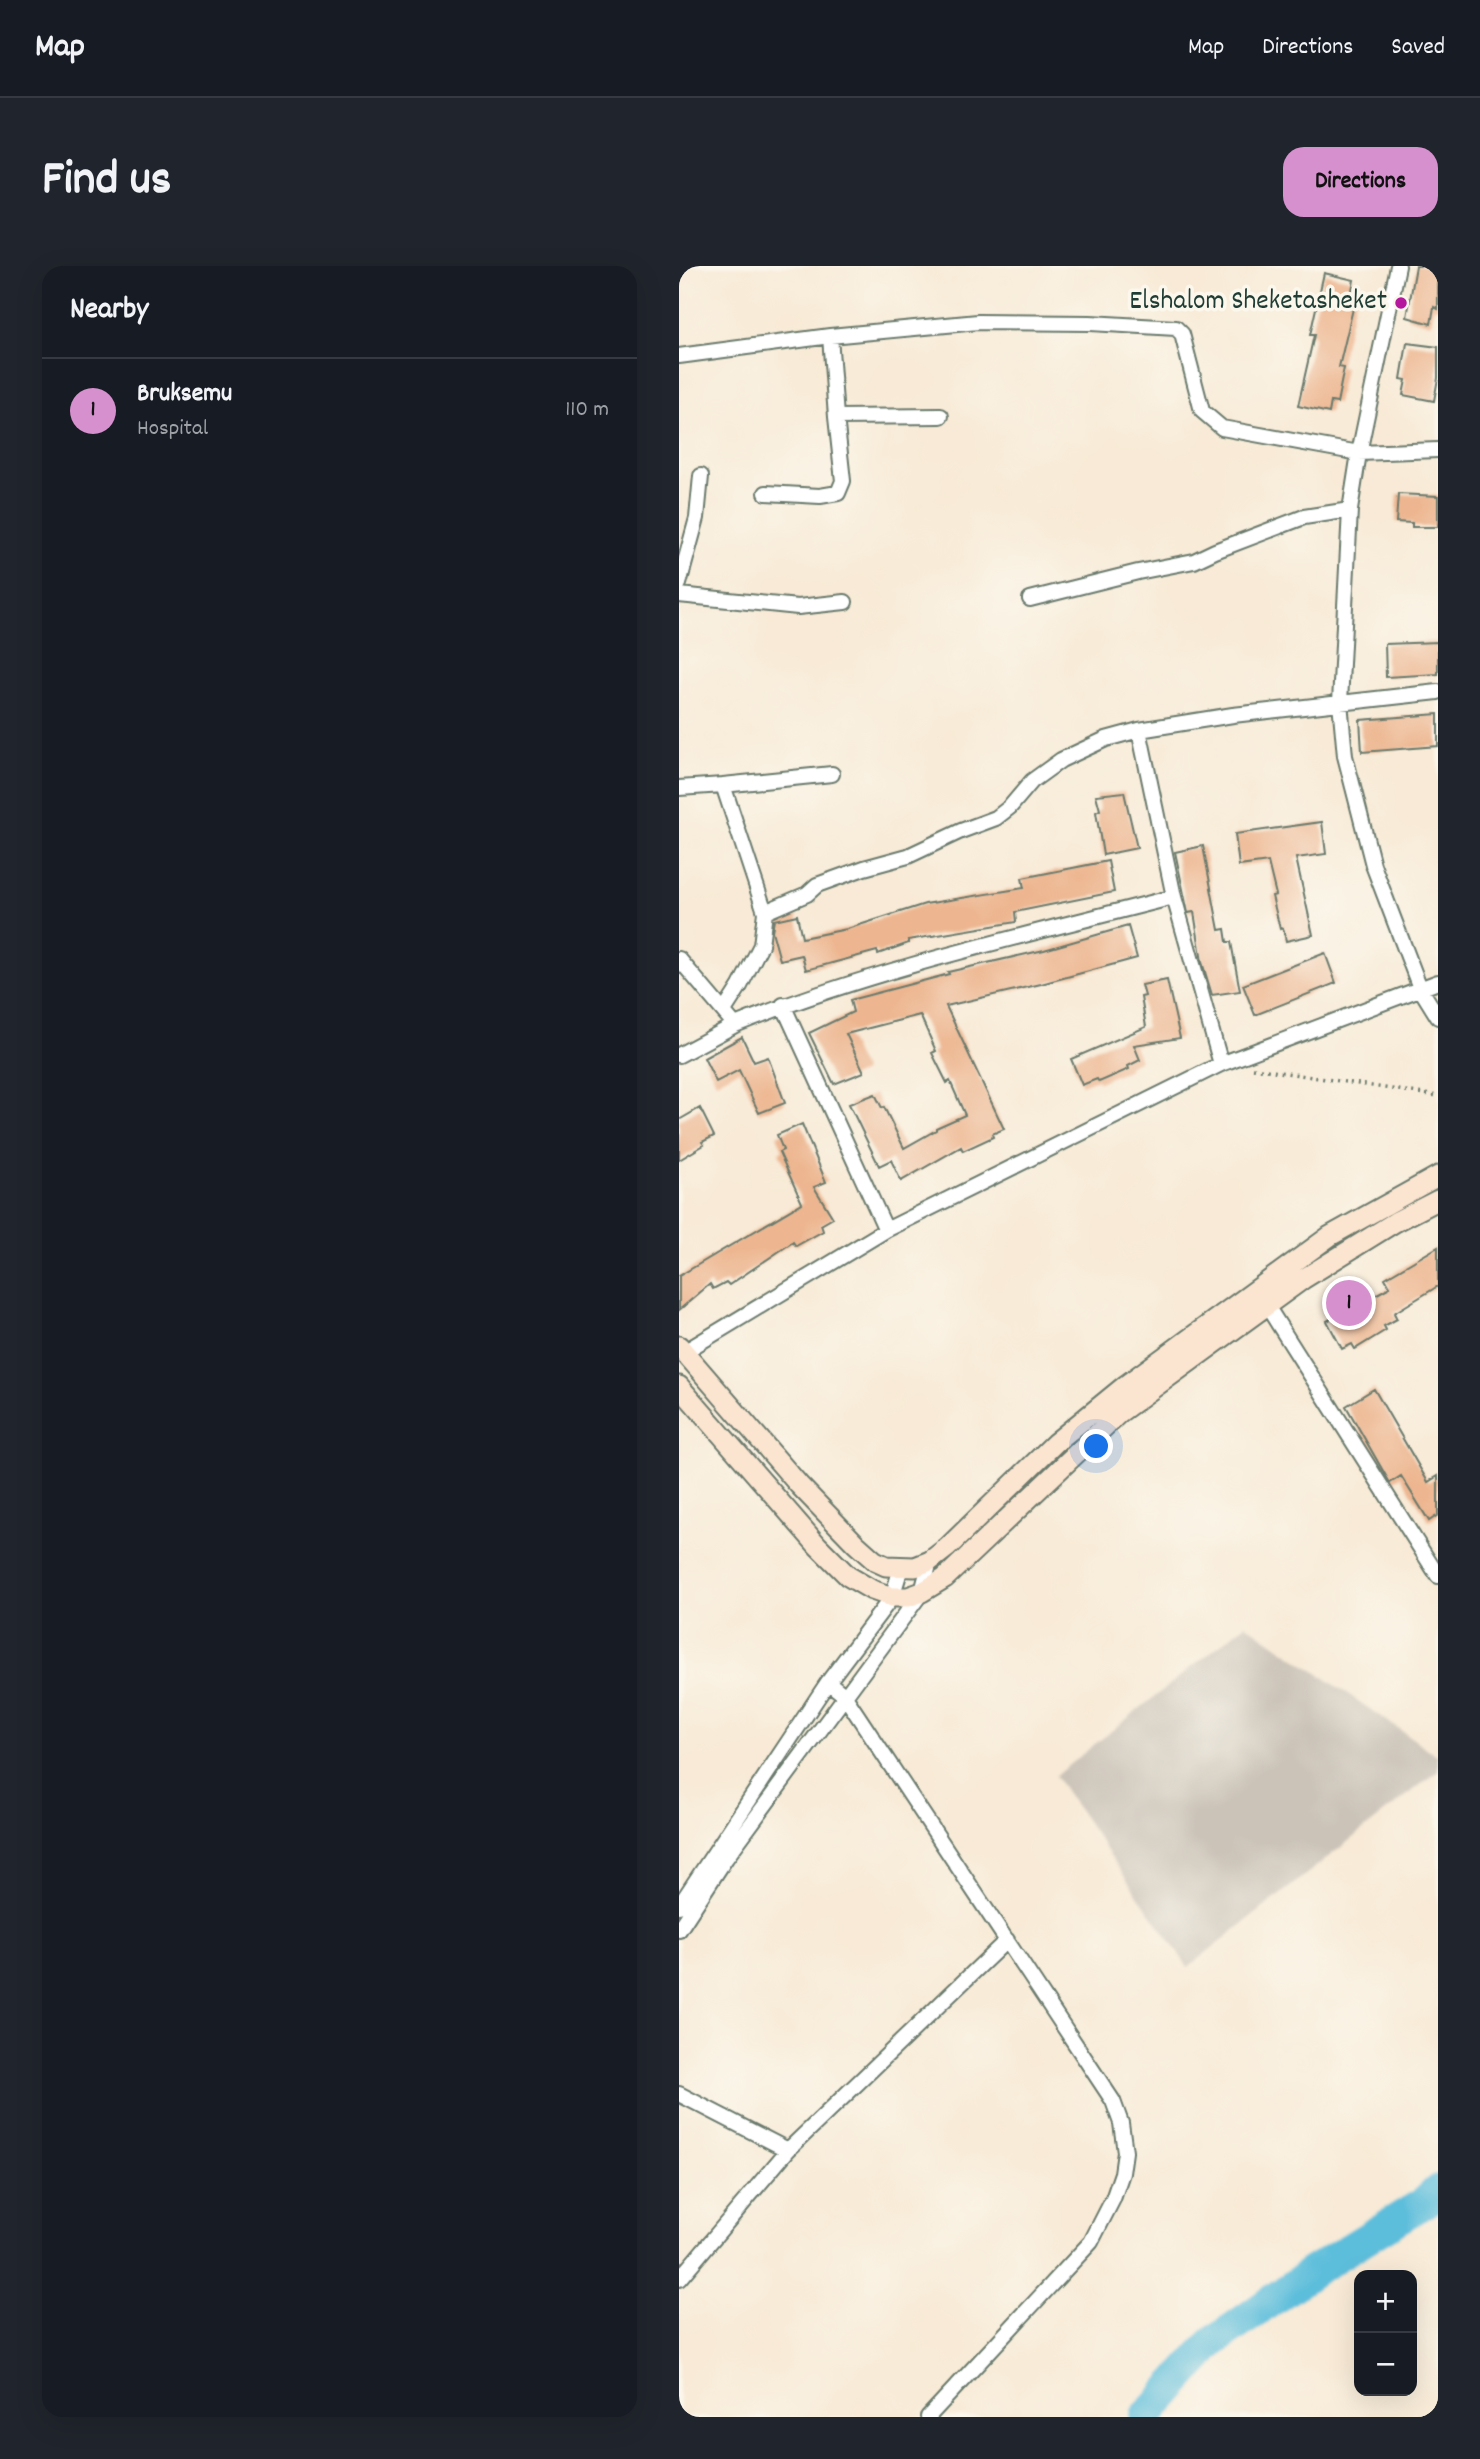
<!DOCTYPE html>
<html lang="en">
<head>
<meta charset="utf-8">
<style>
  :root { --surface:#171b24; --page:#20242c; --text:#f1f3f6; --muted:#9ea1a6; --line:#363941; --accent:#d690ce }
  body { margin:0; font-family:Dekko,sans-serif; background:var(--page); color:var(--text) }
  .controls { position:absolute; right:21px; bottom:21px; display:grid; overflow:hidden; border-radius:14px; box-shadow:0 7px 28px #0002 }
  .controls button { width:63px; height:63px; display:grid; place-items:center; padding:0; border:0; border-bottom:2px solid var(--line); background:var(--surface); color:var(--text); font:35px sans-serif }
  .you { position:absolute; left:418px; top:1181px; width:24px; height:24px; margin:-18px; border:5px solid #fff; border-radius:50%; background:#1a73e8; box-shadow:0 0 0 10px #1a73e833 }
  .badge { display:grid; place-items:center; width:46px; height:46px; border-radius:50%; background:var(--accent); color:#111; font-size:23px; font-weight:700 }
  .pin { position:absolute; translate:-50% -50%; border:4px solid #fff; box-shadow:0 2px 7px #0006 }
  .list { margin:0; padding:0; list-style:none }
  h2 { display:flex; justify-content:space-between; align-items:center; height:91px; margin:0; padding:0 28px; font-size:30px }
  h2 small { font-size:23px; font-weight:400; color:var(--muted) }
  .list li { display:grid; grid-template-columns:46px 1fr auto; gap:21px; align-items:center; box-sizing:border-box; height:105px; padding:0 28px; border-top:2px solid var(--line) }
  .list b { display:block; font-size:26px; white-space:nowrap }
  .list p { margin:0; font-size:23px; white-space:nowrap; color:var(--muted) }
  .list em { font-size:23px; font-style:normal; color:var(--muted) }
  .map { position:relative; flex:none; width:759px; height:2151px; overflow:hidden; border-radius:21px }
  header { display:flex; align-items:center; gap:42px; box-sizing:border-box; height:98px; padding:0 35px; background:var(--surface); border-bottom:2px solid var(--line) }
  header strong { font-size:33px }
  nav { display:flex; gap:38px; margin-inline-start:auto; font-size:24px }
  .intro { display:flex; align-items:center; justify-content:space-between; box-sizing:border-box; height:168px; padding:0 42px }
  h1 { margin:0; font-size:49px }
  .button { padding:18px 32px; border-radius:21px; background:var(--accent); color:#111; font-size:24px; font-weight:700 }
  main { display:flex; gap:42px; padding:0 42px }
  aside { flex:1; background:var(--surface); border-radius:21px; box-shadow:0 7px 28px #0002 }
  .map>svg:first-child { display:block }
</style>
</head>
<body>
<header>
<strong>Map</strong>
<nav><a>Map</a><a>Directions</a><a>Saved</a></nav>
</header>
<div class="intro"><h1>Find us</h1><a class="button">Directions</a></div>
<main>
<aside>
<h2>Nearby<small></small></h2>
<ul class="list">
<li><span class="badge">1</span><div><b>Bruksemu</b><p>Hospital</p></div><em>110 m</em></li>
</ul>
</aside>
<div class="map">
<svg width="759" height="2151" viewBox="0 0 759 2151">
  <rect width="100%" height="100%" fill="#fbf7ec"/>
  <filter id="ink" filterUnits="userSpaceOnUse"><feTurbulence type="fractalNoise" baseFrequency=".0143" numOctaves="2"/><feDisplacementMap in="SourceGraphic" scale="14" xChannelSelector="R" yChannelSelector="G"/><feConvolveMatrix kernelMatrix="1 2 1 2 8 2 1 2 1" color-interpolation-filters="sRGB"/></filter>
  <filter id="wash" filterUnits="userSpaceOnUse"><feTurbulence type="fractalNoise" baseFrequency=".00686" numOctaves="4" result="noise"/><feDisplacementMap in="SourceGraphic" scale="28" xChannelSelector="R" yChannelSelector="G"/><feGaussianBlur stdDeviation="1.57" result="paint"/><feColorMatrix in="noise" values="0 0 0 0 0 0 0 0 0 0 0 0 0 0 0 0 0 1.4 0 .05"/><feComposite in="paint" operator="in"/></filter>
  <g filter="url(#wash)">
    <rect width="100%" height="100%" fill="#f8ead6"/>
    <path fill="#cbc3b8" d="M 567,1358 L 759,1490 L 759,1505 L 509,1701 L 376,1510 Z"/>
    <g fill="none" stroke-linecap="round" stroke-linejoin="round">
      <path stroke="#5dbedb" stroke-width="32" d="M 467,2151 L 533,2077 L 634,2005 L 746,1936 L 759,1924"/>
    </g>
    <g id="blocks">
      <path fill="#edb690" d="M 737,0 L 759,0 L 759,43 L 755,41 L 752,58 L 728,51 Z
        M 645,7 L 675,14 L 672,29 L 677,30 L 660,101 L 665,102 L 658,137 L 652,136 L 650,147 L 619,140 L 635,69 L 631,69 Z
        M 728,77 L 759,81 L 759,112 L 755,135 L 724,129 L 727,114 L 722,113 Z
        M 719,228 L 759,230 L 759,261 L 733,261 L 733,257 L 717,256 Z
        M 759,376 L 759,408 L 707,411 L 706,378 Z
        M 759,448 L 759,480 L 683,486 L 681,454 Z
        M 445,526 L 458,582 L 424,589 L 417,546 L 421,544 L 417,529 Z
        M 643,556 L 647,588 L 617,592 L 634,669 L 607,675 L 604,662 L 601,663 L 593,630 L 597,629 L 589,596 L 560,600 L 556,568 Z
        M 524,580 L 540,664 L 546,663 L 548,676 L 552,676 L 561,725 L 533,729 L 523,696 L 515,646 L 509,647 L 496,586 Z
        M 429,595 L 435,626 L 336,646 L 337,656 L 229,674 L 230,677 L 199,688 L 198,685 L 127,704 L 123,689 L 101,694 L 93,665 L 95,654 L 118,649 L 123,672 L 168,663 L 246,638 L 345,622 L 343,612 Z
        M 449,660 L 458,692 L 362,718 L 267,740 L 325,863 L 313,868 L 314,871 L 284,885 L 282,881 L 222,915 L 212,894 L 200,900 L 170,838 L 196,828 L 203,842 L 205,841 L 225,882 L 257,864 L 257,862 L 286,849 L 271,815 L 268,817 L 253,787 L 257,785 L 241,749 L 167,768 L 185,806 L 155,818 L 130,767 L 174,746 L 171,734 L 270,708 L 269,706 L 365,684 Z
        M 646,687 L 657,717 L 576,749 L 564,719 Z
        M 488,714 L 501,772 L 455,779 L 461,794 L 449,800 L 450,803 L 420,816 L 418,813 L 403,819 L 392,793 L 467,761 L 462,731 L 466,730 L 463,719 Z
        M 63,771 L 75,796 L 89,791 L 106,837 L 80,847 L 60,804 L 37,816 L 25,792 Z
        M 21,842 L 35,870 L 23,876 L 25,879 L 0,894 L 0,854 Z
        M 123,858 L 147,916 L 135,921 L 154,952 L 142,959 L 144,965 L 117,980 L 114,976 L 50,1019 L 47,1016 L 34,1023 L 31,1018 L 0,1044 L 0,1010 L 123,937 L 100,886 L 104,884 L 98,869 Z
        M 759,981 L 759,1020 L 715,1047 L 718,1053 L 705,1060 L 707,1064 L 676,1083 L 673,1078 L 663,1083 L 648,1055 L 711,1021 L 706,1012 Z
        M 695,1123 L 749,1216 L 759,1210 L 759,1249 L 750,1255 L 722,1210 L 711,1217 L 667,1140 Z"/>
    </g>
  </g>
  <g filter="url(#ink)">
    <use href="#blocks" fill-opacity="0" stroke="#6b7a6d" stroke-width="2"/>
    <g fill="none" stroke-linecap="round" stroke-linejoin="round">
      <g stroke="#6b7a6d" stroke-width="18">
        <path id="minor" d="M 0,90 L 151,70 L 299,56 L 411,57 L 497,62 L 503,68 L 523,145 L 543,162 L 680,187 L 719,0
          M 157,151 L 262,150
          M 759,184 L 680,187 L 671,244 L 661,436 L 666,490 L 694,599 L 741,722 L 759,751
          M 87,227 L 141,230 L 159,227 L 164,215 L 157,151 L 151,70
          M 0,318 L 18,252 L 22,210
          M 0,329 L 119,341 L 166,336
          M 351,333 L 459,306 L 515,295 L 536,285 L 625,251 L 671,244
          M 460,464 L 495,631
          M 44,519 L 153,508
          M 0,522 L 44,519 L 86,646
          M 0,693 L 56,759 C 197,702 348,669 495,631 L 542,798
          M 104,739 L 207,964
          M 45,745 L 61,720 L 82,679 L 86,646 L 128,628 L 138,619 L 185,602 L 229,590 L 282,565 L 317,552 L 331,541 L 353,515 L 382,494 L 427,473 L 460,464 L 554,449 L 759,426
          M 0,789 L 56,759
          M 588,1040 L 759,1310
          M 5,1086 L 207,964 L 542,798 L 759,716
          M 149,1416 L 165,1429 L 434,1835 L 442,1857 L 446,1886 L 443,1907 L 434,1933 L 412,1976 L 249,2151
          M 0,1640 L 149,1416 L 213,1331 L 222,1302
          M 0,1664 L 47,1592 L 243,1326 L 251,1295
          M 0,1828 L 109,1884 L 328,1674
          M 0,2013 L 109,1884"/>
      </g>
      <g stroke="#6b7a6d" stroke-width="23">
        <path id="secondary" d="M 0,1080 L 120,1219 L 177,1278 L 196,1295 L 207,1300 L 236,1301 L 251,1295 L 269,1281 L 376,1177 L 447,1119 L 651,970 L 759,910
          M 0,1120 L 139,1280 L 169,1310 L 193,1324 L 213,1331 L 229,1331 L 243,1326 L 266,1312 L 440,1147 L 624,1013 L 716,956 L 759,934"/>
      </g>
      <path stroke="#6b7a6d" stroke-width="3.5" stroke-dasharray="2 5" stroke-linecap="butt" d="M 574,802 L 759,830
        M 0,2149 L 5,2151"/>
      <use href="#minor" stroke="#fff" stroke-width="14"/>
      <use href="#secondary" stroke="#fce5d0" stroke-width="19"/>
    </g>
  </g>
  <circle fill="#b5179e" stroke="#fbf7ec" stroke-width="2.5" cx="722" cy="37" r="7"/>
  <g text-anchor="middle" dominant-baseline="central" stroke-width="7" stroke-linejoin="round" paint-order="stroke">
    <g font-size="28" fill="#1f3d34" stroke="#fbf7ec" text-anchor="end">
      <text x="708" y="37">Elshalom Sheketasheket</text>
    </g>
  </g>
</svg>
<div class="controls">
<button>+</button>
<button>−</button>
</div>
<div class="you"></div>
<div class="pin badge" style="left:670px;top:1037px">1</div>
</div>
</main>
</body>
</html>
